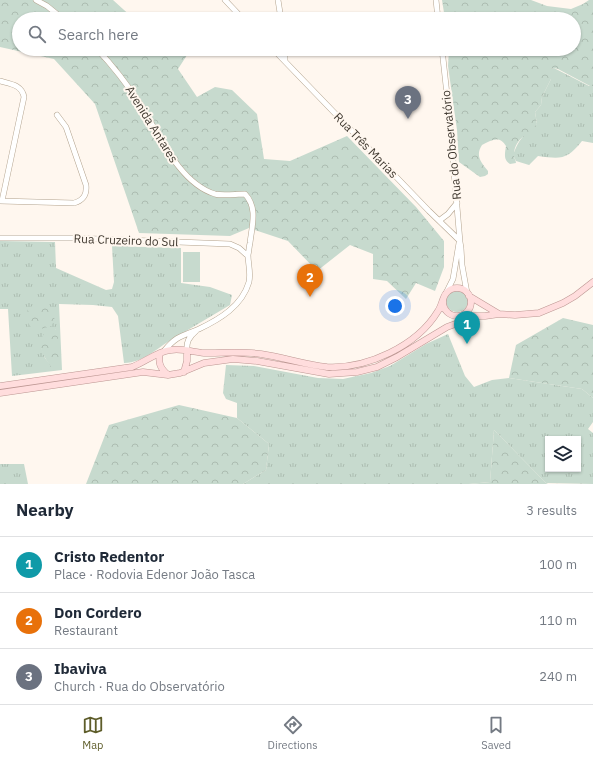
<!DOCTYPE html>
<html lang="en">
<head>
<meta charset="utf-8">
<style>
  :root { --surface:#fff; --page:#f2f2f3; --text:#1f2937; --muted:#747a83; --line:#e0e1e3; --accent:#5e5d2a }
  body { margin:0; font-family:"IBM Plex Sans",sans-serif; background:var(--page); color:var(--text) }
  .controls { position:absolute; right:12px; bottom:12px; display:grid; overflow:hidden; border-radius:0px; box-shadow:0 1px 3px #0004 }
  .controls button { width:36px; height:36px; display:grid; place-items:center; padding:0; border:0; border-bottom:1px solid var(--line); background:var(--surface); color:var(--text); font:20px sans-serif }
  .you { position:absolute; left:395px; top:306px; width:14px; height:14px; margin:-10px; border:3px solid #fff; border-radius:50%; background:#1a73e8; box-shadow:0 0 0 6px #1a73e833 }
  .badge { display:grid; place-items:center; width:26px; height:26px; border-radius:50%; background:var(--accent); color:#fff; font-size:13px; font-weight:700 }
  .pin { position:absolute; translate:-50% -33px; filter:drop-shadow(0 1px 2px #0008) }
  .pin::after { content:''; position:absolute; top:21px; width:14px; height:12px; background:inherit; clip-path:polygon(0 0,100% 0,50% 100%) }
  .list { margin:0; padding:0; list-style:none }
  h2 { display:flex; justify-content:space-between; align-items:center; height:52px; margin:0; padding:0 16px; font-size:17px }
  h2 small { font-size:13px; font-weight:400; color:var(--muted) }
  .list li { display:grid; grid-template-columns:26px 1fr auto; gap:12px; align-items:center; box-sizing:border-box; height:56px; padding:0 16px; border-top:1px solid var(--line) }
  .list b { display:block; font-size:15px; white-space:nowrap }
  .list p { margin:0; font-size:13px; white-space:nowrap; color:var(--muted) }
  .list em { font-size:13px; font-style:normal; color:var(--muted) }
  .icon { flex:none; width:22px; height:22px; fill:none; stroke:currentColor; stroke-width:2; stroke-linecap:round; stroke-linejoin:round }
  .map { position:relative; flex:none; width:593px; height:484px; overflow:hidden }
  .search { position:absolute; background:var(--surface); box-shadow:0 1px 3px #0004; left:12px; right:12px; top:12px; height:44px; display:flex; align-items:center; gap:10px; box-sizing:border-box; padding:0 14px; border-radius:22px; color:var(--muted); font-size:15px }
  .sheet { height:220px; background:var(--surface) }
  nav { display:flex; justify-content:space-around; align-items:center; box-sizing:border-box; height:56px; border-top:1px solid var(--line); background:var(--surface); font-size:11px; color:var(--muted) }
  nav a { display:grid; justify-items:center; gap:2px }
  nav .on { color:var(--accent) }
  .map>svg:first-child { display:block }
</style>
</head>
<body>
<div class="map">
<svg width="593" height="484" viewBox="0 0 593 484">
  <defs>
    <pattern id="grass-tufts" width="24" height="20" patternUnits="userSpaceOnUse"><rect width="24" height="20" fill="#c7dace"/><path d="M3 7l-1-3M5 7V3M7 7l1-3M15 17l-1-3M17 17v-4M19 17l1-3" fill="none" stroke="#acbcb1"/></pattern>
    <pattern id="forest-crowns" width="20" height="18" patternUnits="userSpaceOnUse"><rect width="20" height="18" fill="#c7dace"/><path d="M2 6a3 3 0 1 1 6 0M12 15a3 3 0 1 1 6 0" fill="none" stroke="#acbcb1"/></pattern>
  </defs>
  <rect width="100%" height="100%" fill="#fff7ef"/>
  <path fill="url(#grass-tufts)" fill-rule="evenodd" d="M 554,68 L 589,86 L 593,86 L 593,143 L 582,141 C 567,160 561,159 538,156 L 529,165 L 516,161 L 513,155 C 519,139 524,134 537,124 L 535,112 L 541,105 L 542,97 L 551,79 L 550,69 Z
    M 0,241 L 55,242 L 56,268 L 106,290 L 112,289 L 114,282 L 112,246 L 181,248 L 181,283 L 210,287 L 232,295 L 230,305 C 212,316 194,326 176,337 C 159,346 144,363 124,363 L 118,316 L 112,307 L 93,305 L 59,304 L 62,370 L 12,376 L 8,309 L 0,309 ZM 56,329 L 58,344 L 53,368 L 45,358 L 41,347 Z
    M 448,334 L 465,376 L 474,387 L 492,380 L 509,378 L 582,389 L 593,398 L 593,422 L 588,429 L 593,433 L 593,484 L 546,483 L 494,430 L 490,482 L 469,484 L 243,484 L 266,470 L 269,444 L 237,418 L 237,403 L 226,399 L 223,393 L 226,365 L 254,366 L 318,378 L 343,379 L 371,373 L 390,366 L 426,344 ZM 548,439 L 578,439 L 578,469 L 548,469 Z
    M 0,464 L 24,464 L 28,484 L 0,484 Z"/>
  <path fill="url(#forest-crowns)" d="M 0,0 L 113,0 L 134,19 L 163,19 L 19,19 L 19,49 L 191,49 L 178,69 L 197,97 L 215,87 L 232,90 L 257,114 L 264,159 L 290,161 L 347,136 L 416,207 L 444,241 L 444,267 L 435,291 L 416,283 L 406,299 L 387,281 L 373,279 L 373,254 L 350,245 L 317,271 L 288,241 L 249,228 L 230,236 L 139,233 L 95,104 L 54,59 L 0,47 Z
    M 442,0 L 531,0 L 547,6 L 571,9 L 583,4 L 589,0 L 593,0 L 593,86 L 590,86 L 558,69 L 554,68 L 551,69 L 551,79 L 542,97 L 541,105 L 535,112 L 537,124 C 529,134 515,138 514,154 C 513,157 516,160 516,163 L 510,164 C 503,160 505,153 506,146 C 500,135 491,140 482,145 C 475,156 481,162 488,171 L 488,174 L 485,176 L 480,177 L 459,162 L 457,130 L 448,66 L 449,49 L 574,49 L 574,19 L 445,19 Z
    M 38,304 L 50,306 L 55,320 L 51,326 L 34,331 L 26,320 L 28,308 Z
    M 563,318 L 593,325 L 593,398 L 582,389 L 509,378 L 516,345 Z
    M 57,329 L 61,368 L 52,368 C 43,355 35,345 46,331 Z
    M 179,405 L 237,418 L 269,444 L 266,470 L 243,484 L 86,484 L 109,425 Z
    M 494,430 L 546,483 L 548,484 L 469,484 L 490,482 Z"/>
  <path fill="#c7dace" d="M 183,252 L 200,252 L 200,282 L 183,282 Z
    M446 301a11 11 0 1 1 22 0a11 11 0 1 1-22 0Z"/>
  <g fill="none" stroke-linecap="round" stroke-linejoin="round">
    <g stroke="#b3a38e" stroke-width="6">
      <path id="minor" d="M 36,0 L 47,6 L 63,19
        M 225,0 L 243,19
        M 278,0 L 281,19
        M 436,0 L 438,19
        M 97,49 C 113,66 127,84 140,104 C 159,134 179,183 215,194 C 223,196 236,194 245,194 C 258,208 252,225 250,243 C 249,247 249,251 248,255 C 248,264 251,272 249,282 C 242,306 220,319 199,329 C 183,336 177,335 164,351
        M 273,49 L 429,211 L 459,240
        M 285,49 L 285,61
        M 442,49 L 449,113 L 460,242 L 461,248 L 462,265 L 467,293
        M 0,81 C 11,84 22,85 24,97 L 2,201
        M 0,201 L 74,203 C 84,200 87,194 86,185 L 66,127 L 57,115
        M 440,220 L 448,214 L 457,203
        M 0,238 L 73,238 L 230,244 L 239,248 L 248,256
        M 446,293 L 453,279 L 459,243
        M 187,351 C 186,342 189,337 196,331"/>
    </g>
    <g stroke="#bc9692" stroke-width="7">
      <path id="major" d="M443 302a14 14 0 1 1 28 0a14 14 0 1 1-28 0Z
        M 469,296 L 499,314 L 515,315 L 539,313 L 563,303 L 575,296 L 593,282
        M 473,316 L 485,316 L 499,314
        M 160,353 C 158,363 160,368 168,375
        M 184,372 L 187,361 L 187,351
        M 0,386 L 132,367 C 145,362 158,351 171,350 C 181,348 193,352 204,353 C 223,353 242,351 261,354 C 283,357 305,365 327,367 C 367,369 417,346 438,311 C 441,307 442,301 444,297
        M 0,393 L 143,372 L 168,375 L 180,373 L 204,363 L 233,359 L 257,361 L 329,374 L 357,372 L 377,367 L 397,357 L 447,327 L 477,316"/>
    </g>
    <use href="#minor" stroke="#fff" stroke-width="5"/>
    <use href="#major" stroke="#fdd" stroke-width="6"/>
  </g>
  <g text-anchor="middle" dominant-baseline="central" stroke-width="4" stroke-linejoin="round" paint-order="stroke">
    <g font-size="12" fill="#413a31" stroke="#fff7ef">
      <text transform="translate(152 124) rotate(58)">Avenida Antares</text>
      <text transform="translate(366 145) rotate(46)">Rua Três Marias</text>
      <text transform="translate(451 145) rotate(-96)">Rua do Observatório</text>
      <text transform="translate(126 240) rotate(2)">Rua Cruzeiro do Sul</text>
    </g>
  </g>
</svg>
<div class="controls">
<button><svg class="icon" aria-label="layers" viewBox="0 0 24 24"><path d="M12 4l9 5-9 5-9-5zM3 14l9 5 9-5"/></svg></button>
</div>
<div class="you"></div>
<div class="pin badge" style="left:467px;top:344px;background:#0f9aa8">1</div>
<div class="pin badge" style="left:310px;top:297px;background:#e8710a">2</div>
<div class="pin badge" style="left:408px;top:119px;background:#6b7280">3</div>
<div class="search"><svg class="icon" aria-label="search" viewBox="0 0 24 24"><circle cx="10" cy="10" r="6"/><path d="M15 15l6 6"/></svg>Search here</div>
</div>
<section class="sheet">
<h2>Nearby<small>3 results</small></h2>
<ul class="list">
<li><span class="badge" style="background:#0f9aa8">1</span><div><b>Cristo Redentor</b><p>Place · Rodovia Edenor João Tasca</p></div><em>100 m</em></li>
<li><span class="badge" style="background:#e8710a">2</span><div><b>Don Cordero</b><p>Restaurant</p></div><em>110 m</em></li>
<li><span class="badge" style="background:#6b7280">3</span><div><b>Ibaviva</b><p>Church · Rua do Observatório</p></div><em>240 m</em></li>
</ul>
</section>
<nav>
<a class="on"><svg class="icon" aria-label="map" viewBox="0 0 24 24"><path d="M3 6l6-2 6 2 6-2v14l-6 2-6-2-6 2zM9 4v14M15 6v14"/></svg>Map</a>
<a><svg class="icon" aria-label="directions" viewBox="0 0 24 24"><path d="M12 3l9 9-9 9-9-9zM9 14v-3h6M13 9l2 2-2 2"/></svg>Directions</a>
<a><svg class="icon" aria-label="saved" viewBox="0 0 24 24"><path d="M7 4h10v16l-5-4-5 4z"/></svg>Saved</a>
</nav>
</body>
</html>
